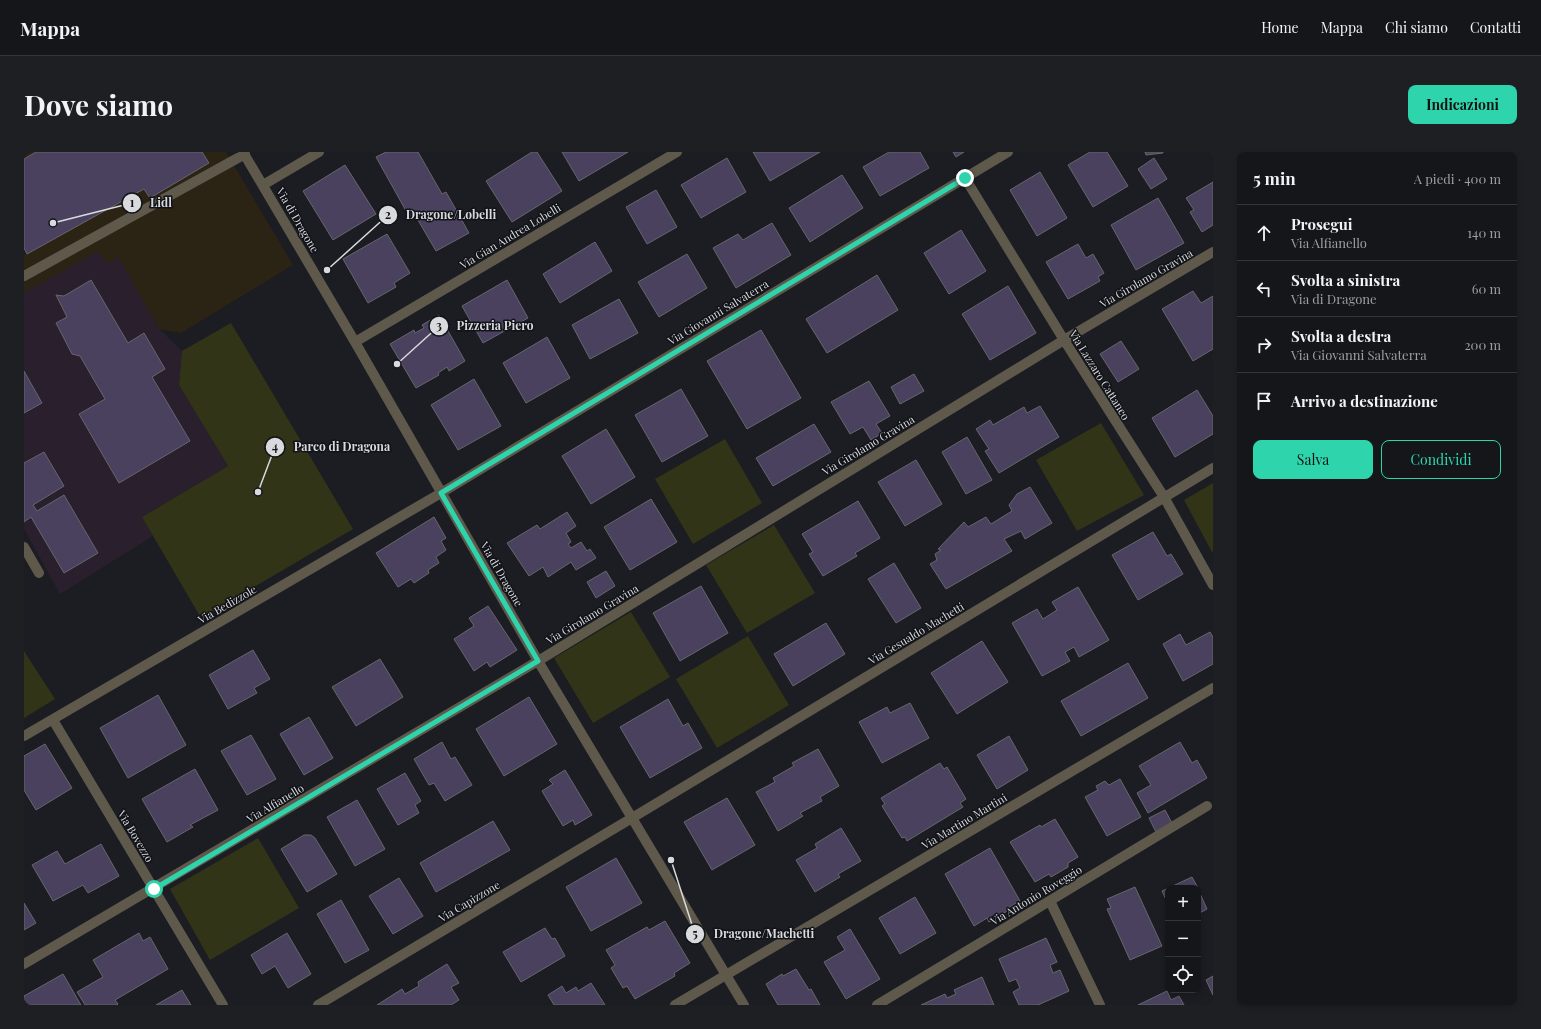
<!DOCTYPE html>
<html lang="it">
<head>
<meta charset="utf-8">
<style>
  :root { --surface:#14161a; --page:#1d1f23; --text:#f1f3f6; --muted:#9d9fa2; --line:#333539; --accent:#2ed4ab }
  body { margin:0; font-family:"Playfair Display",serif; background:var(--page); color:var(--text) }
  .controls { position:absolute; right:12px; bottom:12px; display:grid; overflow:hidden; border-radius:8px; box-shadow:0 2px 6px #0003 }
  .controls button { width:36px; height:36px; display:grid; place-items:center; padding:0; border:0; border-bottom:1px solid var(--line); background:var(--surface); color:var(--text); font:20px sans-serif }
  .stop { position:absolute; width:12px; height:12px; margin:-9px; border:3px solid #2ed4ab; border-radius:50%; background:#fff }
  .stop.end { background:#2ed4ab; border-color:#fff; box-shadow:0 1px 4px #0008 }
  .list { margin:0; padding:0; list-style:none }
  h2 { display:flex; justify-content:space-between; align-items:center; height:52px; margin:0; padding:0 16px; font-size:17px }
  h2 small { font-size:13px; font-weight:400; color:var(--muted) }
  .list li { display:grid; grid-template-columns:26px 1fr auto; gap:12px; align-items:center; box-sizing:border-box; height:56px; padding:0 16px; border-top:1px solid var(--line) }
  .list b { display:block; font-size:15px; white-space:nowrap }
  .list p { margin:0; font-size:13px; white-space:nowrap; color:var(--muted) }
  .list em { font-size:13px; font-style:normal; color:var(--muted) }
  .actions { display:flex; gap:8px; padding:12px 16px }
  .actions a { flex:1; padding:9px 0; border:1px solid var(--accent); border-radius:8px; text-align:center; font-size:14px; color:var(--accent) }
  .actions .main { background:var(--accent); color:#111 }
  .icon { flex:none; width:22px; height:22px; fill:none; stroke:currentColor; stroke-width:2; stroke-linecap:round; stroke-linejoin:round }
  .map { position:relative; flex:none; width:1189px; height:853px; overflow:hidden; border-radius:8px }
  header { display:flex; align-items:center; gap:24px; box-sizing:border-box; height:56px; padding:0 20px; background:var(--surface); border-bottom:1px solid var(--line) }
  header strong { font-size:19px }
  nav { display:flex; gap:22px; margin-inline-start:auto; font-size:14px }
  .intro { display:flex; align-items:center; justify-content:space-between; box-sizing:border-box; height:96px; padding:0 24px }
  h1 { margin:0; font-size:28px }
  .button { padding:10px 18px; border-radius:8px; background:var(--accent); color:#111; font-size:14px; font-weight:700 }
  main { display:flex; gap:24px; padding:0 24px }
  aside { flex:1; background:var(--surface); border-radius:8px; box-shadow:0 2px 6px #0003 }
  .map>svg:first-child { display:block }
</style>
</head>
<body>
<header>
<strong>Mappa</strong>
<nav><a>Home</a><a>Mappa</a><a>Chi siamo</a><a>Contatti</a></nav>
</header>
<div class="intro"><h1>Dove siamo</h1><a class="button">Indicazioni</a></div>
<main>
<div class="map">
<svg width="1189" height="853" viewBox="0 0 1189 853">
  <rect width="100%" height="100%" fill="#1b1d22"/>
  <path fill="#2b2313" d="M 0,0 L 202,0 L 269,113 L 157,181 L 135,177 L 94,106 L 83,112 L 0,142 L 0,103 L 3,101 L 0,96 Z"/>
  <path fill="#2a1f2d" d="M 74,99 L 83,112 L 94,105 L 135,177 L 158,199 L 155,233 L 204,314 L 118,365 L 129,384 L 36,442 L 0,377 L 0,141 Z"/>
  <path fill="#313417" d="M 207,171 L 329,377 L 177,466 L 118,365 L 204,314 L 155,233 L 158,199 Z
    M 1077,271 L 1120,343 L 1053,379 L 1012,308 Z
    M 701,287 L 738,351 L 669,392 L 631,327 Z
    M 1189,331 L 1189,399 L 1188,400 L 1160,348 Z
    M 750,373 L 791,441 L 723,481 L 682,413 Z
    M 607,460 L 646,525 L 569,571 L 530,506 Z
    M 724,484 L 765,553 L 693,596 L 652,527 Z
    M 0,499 L 31,547 L 0,566 Z
    M 234,686 L 275,756 L 186,808 L 146,737 Z"/>
  <path fill="#49415e" stroke="#67666c" d="M 12,0 L 178,0 L 185,11 L 126,46 L 120,37 L 3,102 L 0,96 L 0,7 Z
    M 362,0 L 394,0 L 418,42 L 422,40 L 445,81 L 412,99 L 391,63 L 386,66 L 352,5 Z
    M 508,0 L 513,0 L 538,39 L 488,70 L 462,29 Z
    M 538,0 L 604,0 L 555,29 Z
    M 729,0 L 796,0 L 746,29 Z
    M 865,0 L 896,0 L 905,16 L 856,44 L 839,15 Z
    M 929,0 L 940,0 L 932,5 Z
    M 1066,0 L 1083,0 L 1104,34 L 1069,55 L 1044,13 Z
    M 1121,0 L 1139,0 L 1139,1 L 1122,3 Z
    M 703,6 L 722,40 L 677,66 L 657,33 Z
    M 1130,6 L 1143,27 L 1127,37 L 1114,17 Z
    M 321,13 L 352,62 L 309,88 L 279,39 Z
    M 1016,20 L 1043,66 L 1013,84 L 986,38 Z
    M 818,23 L 839,56 L 786,90 L 765,56 Z
    M 1189,30 L 1189,73 L 1178,80 L 1166,60 L 1170,58 L 1162,46 Z
    M 632,38 L 653,75 L 623,92 L 602,55 Z
    M 1134,46 L 1160,91 L 1112,118 L 1087,73 Z
    M 748,71 L 767,103 L 712,136 L 689,96 L 714,82 L 719,88 Z
    M 937,78 L 962,119 L 925,142 L 900,101 Z
    M 363,82 L 386,121 L 370,131 L 372,135 L 344,151 L 319,107 Z
    M 571,90 L 588,119 L 536,151 L 519,122 Z
    M 1054,92 L 1062,106 L 1069,102 L 1080,121 L 1074,125 L 1076,129 L 1044,147 L 1022,110 Z
    M 663,102 L 683,136 L 635,165 L 614,130 Z
    M 853,123 L 874,158 L 803,201 L 782,167 Z
    M 67,128 L 104,191 L 120,181 L 141,217 L 128,225 L 166,289 L 95,331 L 55,262 L 81,247 L 56,204 L 48,202 L 32,171 L 43,165 L 32,143 L 40,144 Z
    M 483,128 L 504,166 L 459,191 L 438,154 Z
    M 984,134 L 1012,181 L 966,208 L 938,162 Z
    M 1169,139 L 1177,151 L 1189,144 L 1189,197 L 1169,209 L 1138,157 Z
    M 595,147 L 614,181 L 566,207 L 548,173 Z
    M 415,163 L 441,209 L 425,219 L 423,215 L 414,221 L 415,223 L 392,236 L 366,192 L 390,178 L 391,181 L 400,176 L 398,173 Z
    M 737,178 L 777,246 L 723,277 L 683,209 Z
    M 523,185 L 546,226 L 502,251 L 479,211 Z
    M 1097,189 L 1115,217 L 1094,230 L 1076,202 Z
    M 0,219 L 18,251 L 0,261 Z
    M 890,222 L 900,239 L 876,252 L 867,235 Z
    M 450,227 L 477,274 L 434,298 L 407,253 Z
    M 845,229 L 866,264 L 852,272 L 858,281 L 847,288 L 839,275 L 826,282 L 807,250 Z
    M 657,237 L 684,284 L 638,310 L 611,263 Z
    M 1173,238 L 1189,264 L 1189,282 L 1151,305 L 1128,266 Z
    M 1016,254 L 1035,285 L 975,321 L 961,299 L 965,297 L 952,277 L 966,268 L 969,273 L 1000,255 L 1003,261 Z
    M 790,272 L 807,300 L 749,334 L 732,306 Z
    M 582,277 L 611,325 L 567,352 L 538,304 Z
    M 943,285 L 968,328 L 942,342 L 918,300 Z
    M 20,300 L 40,334 L 9,353 L 13,359 L 40,343 L 74,401 L 40,421 L 7,365 L 0,370 L 0,311 Z
    M 892,308 L 918,352 L 881,374 L 854,330 Z
    M 1006,335 L 1028,371 L 1001,387 L 997,379 L 980,387 L 988,399 L 922,437 L 906,412 L 913,408 L 911,402 L 917,398 L 914,397 L 940,370 L 944,375 L 962,365 L 967,372 L 988,359 L 985,353 L 993,342 Z
    M 627,347 L 653,390 L 606,418 L 580,375 Z
    M 834,349 L 856,386 L 831,401 L 833,404 L 799,424 L 785,402 L 789,400 L 778,382 Z
    M 543,360 L 552,374 L 542,381 L 547,390 L 544,392 L 547,396 L 557,390 L 563,399 L 566,397 L 572,406 L 552,418 L 547,410 L 524,425 L 519,415 L 505,424 L 483,391 L 513,373 L 516,377 Z
    M 410,365 L 422,386 L 417,389 L 422,398 L 412,405 L 415,411 L 404,418 L 405,421 L 390,431 L 387,427 L 374,435 L 352,401 Z
    M 1129,380 L 1143,404 L 1147,402 L 1159,422 L 1114,448 L 1088,403 Z
    M 870,411 L 897,456 L 872,471 L 844,427 Z
    M 582,419 L 591,434 L 572,446 L 563,430 Z
    M 677,434 L 704,481 L 656,509 L 629,461 Z
    M 1054,435 L 1085,488 L 1055,505 L 1050,495 L 1041,500 L 1046,509 L 1018,524 L 988,471 L 1013,457 L 1019,467 L 1033,458 L 1028,450 Z
    M 464,454 L 493,498 L 466,515 L 463,510 L 450,519 L 430,487 L 450,474 L 445,466 Z
    M 802,471 L 821,502 L 769,534 L 750,502 Z
    M 1186,480 L 1189,485 L 1189,512 L 1159,529 L 1139,492 L 1156,482 L 1162,493 Z
    M 958,489 L 984,530 L 933,562 L 907,521 Z
    M 229,498 L 246,527 L 230,536 L 233,541 L 204,557 L 185,523 Z
    M 356,507 L 379,545 L 332,574 L 308,535 Z
    M 1104,511 L 1124,546 L 1057,584 L 1037,549 Z
    M 134,543 L 162,593 L 104,626 L 76,576 Z
    M 505,545 L 533,592 L 480,624 L 452,577 Z
    M 644,547 L 659,574 L 664,571 L 678,596 L 626,626 L 596,575 Z
    M 886,551 L 905,586 L 858,611 L 835,570 L 863,555 L 866,561 Z
    M 285,565 L 309,606 L 280,623 L 256,582 Z
    M 227,583 L 252,627 L 223,643 L 197,599 Z
    M 985,584 L 1004,618 L 973,637 L 953,603 Z
    M 418,590 L 427,607 L 431,605 L 448,633 L 421,649 L 410,631 L 405,633 L 390,607 Z
    M 1156,590 L 1168,611 L 1173,608 L 1183,626 L 1124,661 L 1113,641 L 1127,633 L 1115,614 Z
    M 21,592 L 48,636 L 12,658 L 0,638 L 0,604 Z
    M 794,597 L 815,634 L 796,645 L 798,649 L 776,661 L 779,664 L 754,679 L 732,640 L 751,630 L 749,626 L 770,614 L 768,611 Z
    M 916,611 L 920,617 L 923,615 L 942,647 L 936,651 L 939,655 L 883,689 L 881,685 L 878,686 L 858,654 L 861,652 L 857,646 Z
    M 171,617 L 194,658 L 166,673 L 169,675 L 143,690 L 118,647 Z
    M 541,618 L 568,663 L 551,673 L 549,668 L 539,674 L 518,639 L 529,632 L 525,628 Z
    M 381,621 L 397,649 L 391,653 L 395,661 L 374,673 L 353,637 Z
    M 1096,627 L 1117,665 L 1083,684 L 1061,645 L 1074,638 L 1072,634 L 1081,629 L 1085,633 Z
    M 703,646 L 731,693 L 688,718 L 660,670 Z
    M 333,648 L 361,697 L 331,714 L 303,665 Z
    M 1141,658 L 1148,671 L 1132,680 L 1125,666 Z
    M 1031,667 L 1054,705 L 1044,711 L 1044,715 L 1027,725 L 1025,722 L 1011,730 L 986,690 L 1016,673 L 1017,675 Z
    M 469,669 L 486,698 L 412,740 L 396,711 Z
    M 817,676 L 837,709 L 814,722 L 816,725 L 791,740 L 772,708 L 793,696 L 791,692 Z
    M 280,683 L 287,683 L 291,686 L 313,722 L 283,740 L 257,697 Z
    M 77,692 L 95,724 L 64,741 L 59,733 L 29,749 L 8,713 L 33,699 L 41,712 Z
    M 966,696 L 996,749 L 984,756 L 985,758 L 965,770 L 963,766 L 950,774 L 921,722 Z
    M 592,706 L 618,751 L 567,779 L 542,735 Z
    M 1168,725 L 1174,736 L 1144,736 L 1144,752 L 1138,739 Z
    M 375,726 L 399,764 L 369,782 L 345,744 Z
    M 1111,735 L 1138,794 L 1106,808 L 1083,757 L 1087,756 L 1083,747 Z
    M 1174,737 L 1183,757 L 1174,762 Z
    M 891,745 L 912,781 L 876,802 L 855,766 Z
    M 317,748 L 345,798 L 321,811 L 293,762 Z
    M 0,751 L 12,771 L 0,778 Z
    M 641,769 L 666,811 L 650,821 L 651,824 L 611,847 L 603,834 L 599,836 L 587,816 L 591,813 L 582,798 L 623,775 L 625,778 Z
    M 521,776 L 528,787 L 531,786 L 541,804 L 497,830 L 479,800 Z
    M 826,777 L 856,827 L 822,847 L 800,810 L 821,798 L 813,785 Z
    M 115,781 L 119,789 L 126,785 L 144,817 L 91,848 L 94,852 L 93,853 L 61,853 L 53,840 L 79,825 L 69,808 Z
    M 263,781 L 287,822 L 264,836 L 251,814 L 238,822 L 227,803 Z
    M 1022,786 L 1033,810 L 1026,813 L 1029,821 L 1036,818 L 1045,839 L 1014,853 L 995,853 L 989,840 L 996,836 L 992,827 L 985,830 L 975,807 Z
    M 423,812 L 435,831 L 427,835 L 435,848 L 427,853 L 353,853 L 378,837 L 381,842 L 395,834 L 394,830 Z
    M 772,817 L 785,838 L 787,837 L 796,853 L 754,853 L 742,832 L 758,822 L 759,824 Z
    M 39,822 L 57,853 L 0,853 L 0,844 Z
    M 1189,824 L 1189,843 L 1182,828 Z
    M 958,825 L 970,853 L 897,853 L 921,842 L 923,846 L 932,842 L 930,838 Z
    M 567,831 L 581,853 L 530,853 L 524,843 L 538,834 L 542,841 L 552,835 L 554,839 Z
    M 158,838 L 167,853 L 132,853 Z
    M 1143,839 L 1147,848 L 1155,844 L 1160,853 L 1114,853 Z"/>
  <g fill="none" stroke-linecap="round" stroke-linejoin="round">
    <path stroke="#5f594c" stroke-width="10" d="M 219,0 L 331,190 L 514,509 L 720,853
      M 941,26 L 1040,188 L 1140,345 L 1189,433
      M 239,33 L 295,0
      M 0,124 L 221,2
      M 331,190 L 653,0
      M 0,395 L 15,421
      M 29,568 L 199,853
      M 0,584 L 417,341 L 984,0
      M 1026,749 L 1076,853
      M 0,812 L 514,509 L 1040,188 L 1189,100
      M 294,853 L 608,666 L 1189,316
      M 651,853 L 1189,536
      M 853,853 L 1183,654"/>
  </g>
  <g fill="none" stroke-linecap="round" stroke-linejoin="round">
    <path stroke="#2ed4ab" stroke-width="5" d="M 130,737 L 514,509 L 417,341 L 941,26"/>
  </g>
  <g text-anchor="middle" dominant-baseline="central" stroke-width="3" stroke-linejoin="round" paint-order="stroke">
    <g font-size="11" fill="#d8dadd" stroke="#121318">
      <text transform="translate(274 68) rotate(60)">Via di Dragone</text>
      <text transform="translate(486 84) rotate(-31)">Via Gian Andrea Lobelli</text>
      <text transform="translate(1122 126) rotate(-30)">Via Girolamo Gravina</text>
      <text transform="translate(694 160) rotate(-31)">Via Giovanni Salvaterra</text>
      <text transform="translate(1076 223) rotate(58)">Via Lazzaro Cattaneo</text>
      <text transform="translate(844 293) rotate(-31)">Via Girolamo Gravina</text>
      <text transform="translate(478 422) rotate(60)">Via di Dragone</text>
      <text transform="translate(203 452) rotate(-30)">Via Bedizzole</text>
      <text transform="translate(568 462) rotate(-31)">Via Girolamo Gravina</text>
      <text transform="translate(892 481) rotate(-31)">Via Gesualdo Machetti</text>
      <text transform="translate(251 651) rotate(-31)">Via Alfianello</text>
      <text transform="translate(940 669) rotate(-31)">Via Martino Martini</text>
      <text transform="translate(112 684) rotate(59)">Via Bovezzo</text>
      <text transform="translate(1012 743) rotate(-31)">Via Antonio Roveggio</text>
      <text transform="translate(445 749) rotate(-31)">Via Capizzone</text>
    </g>
  </g>
  <path fill="none" stroke="#d8dadd" stroke-width="1.5" d="M29 71L108 51M303 118L364 63M373 212L415 174M234 340L251 295M647 708L671 782"/>
  <g fill="#d8dadd" stroke="#121318" stroke-width="1.5">
    <circle cx="29" cy="71" r="4"/>
    <circle cx="303" cy="118" r="4"/>
    <circle cx="373" cy="212" r="4"/>
    <circle cx="234" cy="340" r="4"/>
    <circle cx="647" cy="708" r="4"/>
    <circle cx="108" cy="51" r="10"/>
    <circle cx="364" cy="63" r="10"/>
    <circle cx="415" cy="174" r="10"/>
    <circle cx="251" cy="295" r="10"/>
    <circle cx="671" cy="782" r="10"/>
  </g>
  <g font-size="12" text-anchor="middle" font-weight="bold" fill="#111">
    <text x="108" y="55">1</text>
    <text x="364" y="67">2</text>
    <text x="415" y="178">3</text>
    <text x="251" y="299">4</text>
    <text x="671" y="786">5</text>
  </g>
  <g font-size="12" text-anchor="middle" font-weight="bold" fill="#d8dadd" stroke="#121318" stroke-width="3" stroke-linejoin="round" paint-order="stroke">
    <text x="137" y="55">Lidl</text>
    <text x="427" y="67">Dragone/Lobelli</text>
    <text x="471" y="178">Pizzeria Piero</text>
    <text x="318" y="299">Parco di Dragona</text>
    <text x="740" y="786">Dragone/Machetti</text>
  </g>
</svg>
<div class="controls">
<button>+</button>
<button>−</button>
<button><svg class="icon" aria-label="locate" viewBox="0 0 24 24"><circle cx="12" cy="12" r="6"/><path d="M12 2v4M12 18v4M2 12h4M18 12h4"/></svg></button>
</div>
<div class="stop" style="left:130px;top:737px"></div>
<div class="stop end" style="left:941px;top:26px"></div>
</div>
<aside>
<h2>5 min<small>A piedi · 400 m</small></h2>
<ul class="list">
<li><svg class="icon" aria-label="ahead" viewBox="0 0 24 24"><path d="M12 20V5M6 11l6-6 6 6"/></svg><div><b>Prosegui</b><p>Via Alfianello</p></div><em>140 m</em></li>
<li><svg class="icon" aria-label="left" viewBox="0 0 24 24"><path d="M17 20v-9H6M10 6l-5 5 5 5"/></svg><div><b>Svolta a sinistra</b><p>Via di Dragone</p></div><em>60 m</em></li>
<li><svg class="icon" aria-label="right" viewBox="0 0 24 24"><path d="M7 20v-9h11M14 6l5 5-5 5"/></svg><div><b>Svolta a destra</b><p>Via Giovanni Salvaterra</p></div><em>200 m</em></li>
<li><svg class="icon" aria-label="arrive" viewBox="0 0 24 24"><path d="M6 21V4h12l-3 4 3 4H6"/></svg><div><b>Arrivo a destinazione</b></div></li>
</ul>
<div class="actions"><a class="main">Salva</a><a>Condividi</a></div>
</aside>
</main>
</body>
</html>
